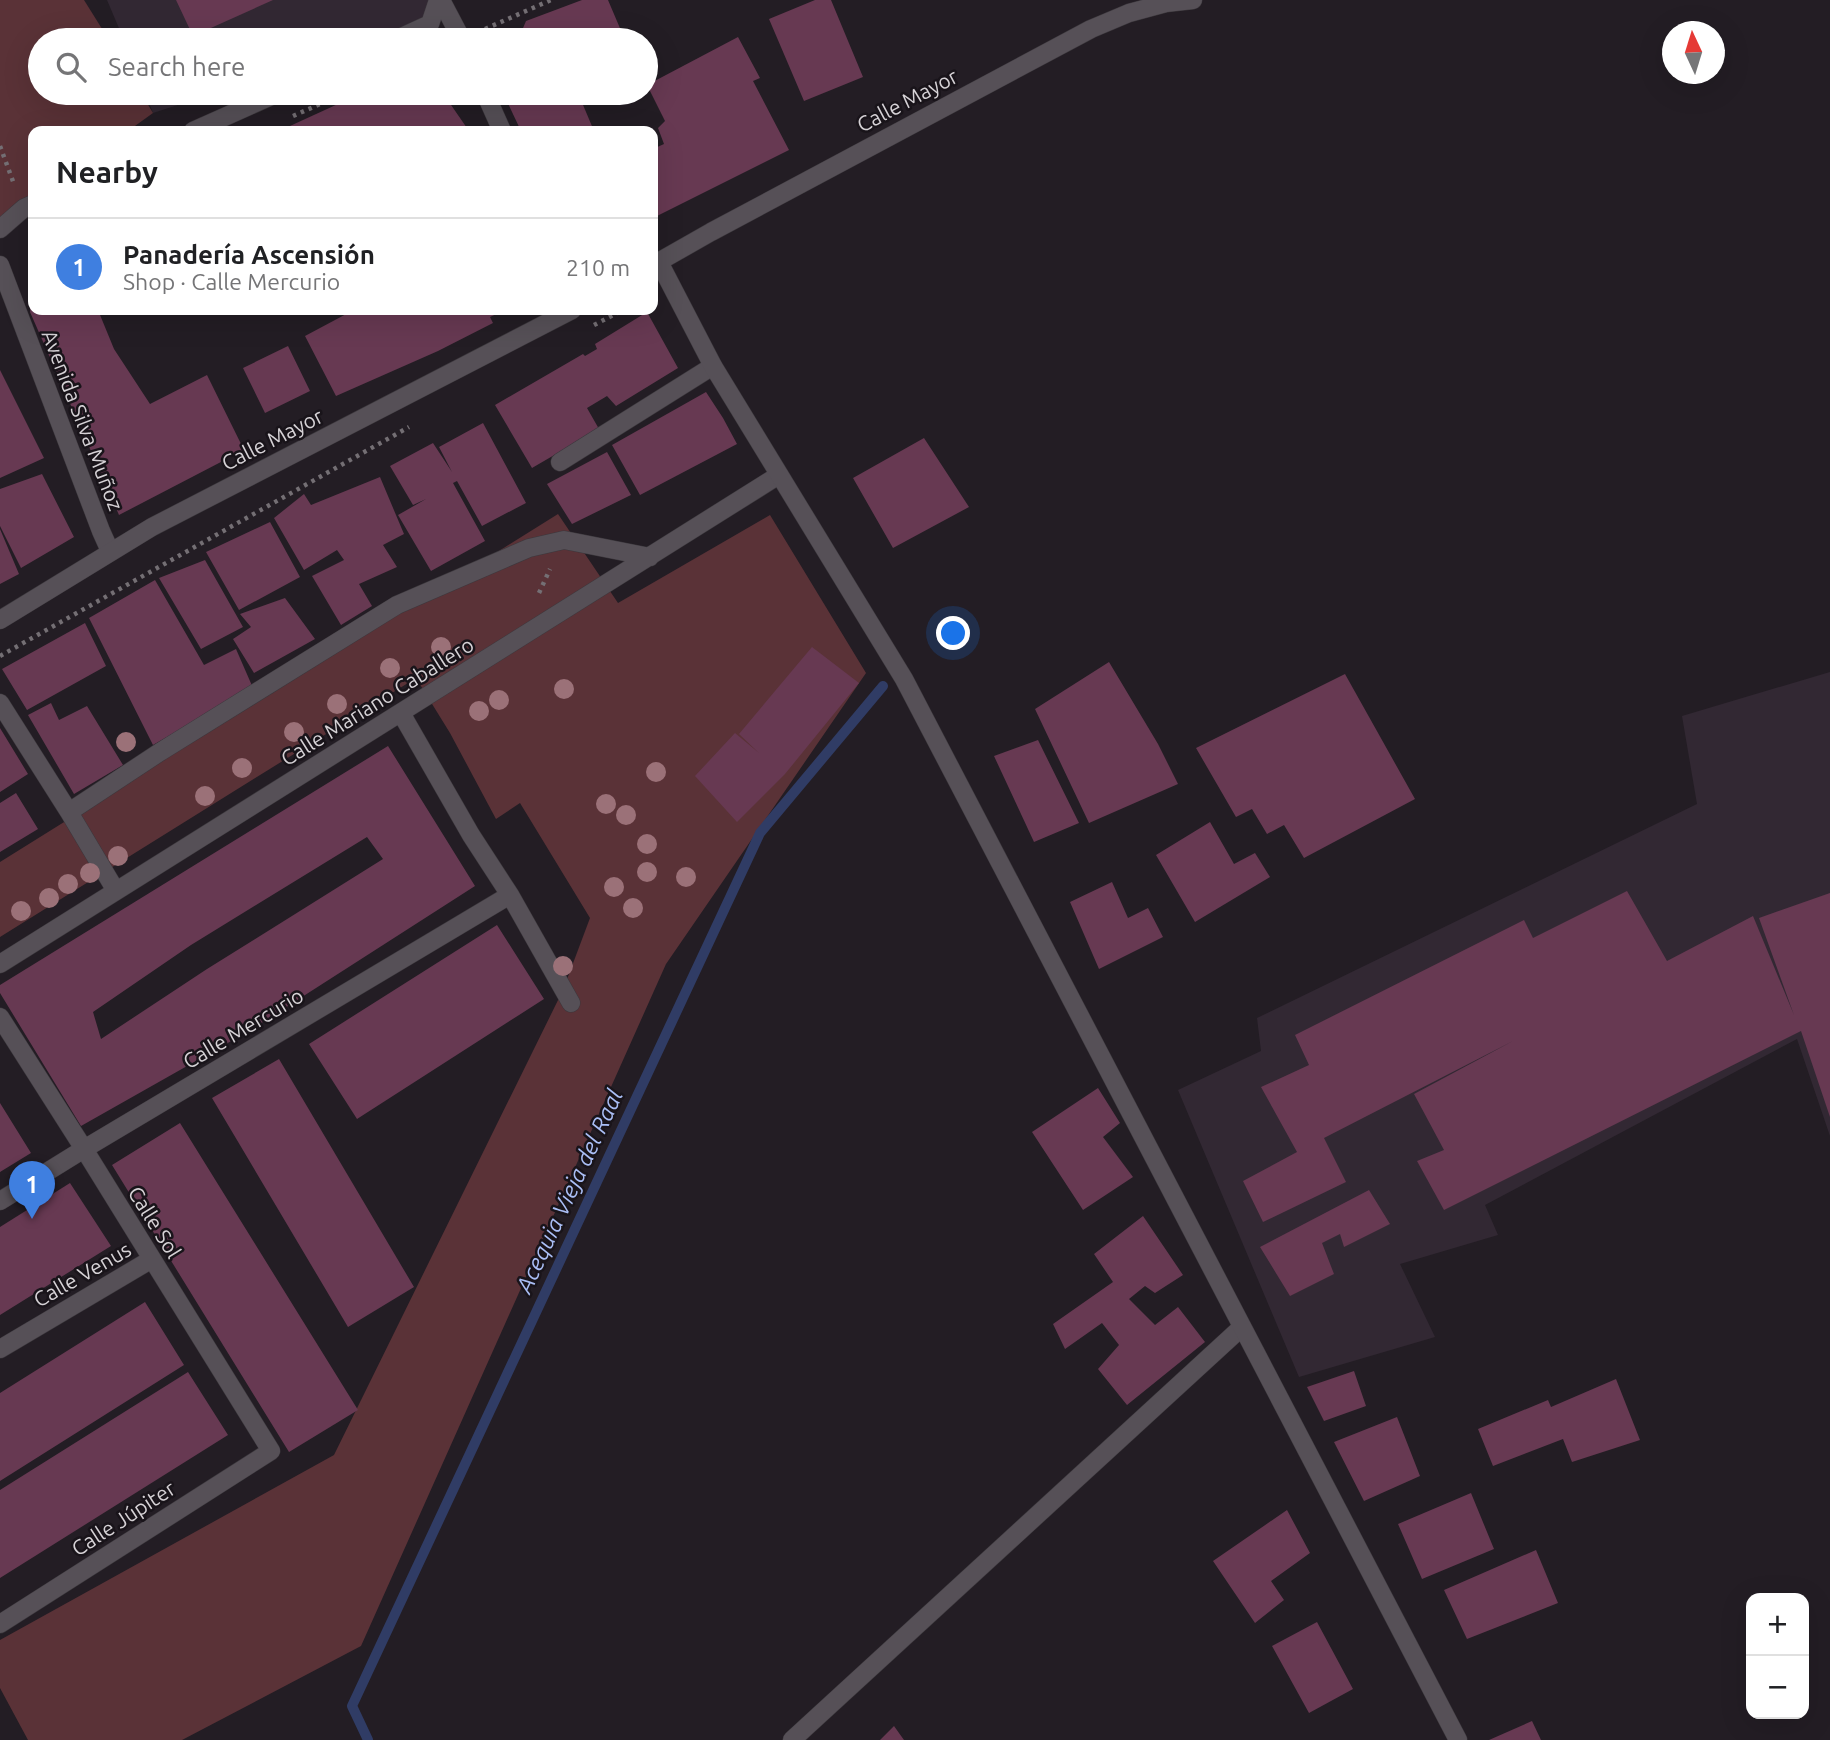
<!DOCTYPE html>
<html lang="en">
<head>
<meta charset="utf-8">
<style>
  :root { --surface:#fff; --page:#f2f2f2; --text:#202124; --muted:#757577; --line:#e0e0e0; --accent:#1a73e8 }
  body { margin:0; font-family:Ubuntu,sans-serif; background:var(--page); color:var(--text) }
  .controls { position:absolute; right:21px; bottom:21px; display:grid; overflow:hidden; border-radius:14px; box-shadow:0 7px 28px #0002 }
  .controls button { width:63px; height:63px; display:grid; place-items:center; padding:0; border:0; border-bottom:2px solid var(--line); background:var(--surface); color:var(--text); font:35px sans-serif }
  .compass { position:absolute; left:1662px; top:21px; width:63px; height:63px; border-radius:50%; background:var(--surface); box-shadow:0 7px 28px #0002; rotate:356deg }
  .you { position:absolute; left:954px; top:634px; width:24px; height:24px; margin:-18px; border:5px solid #fff; border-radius:50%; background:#1a73e8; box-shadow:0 0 0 10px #1a73e833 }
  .badge { display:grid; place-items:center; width:46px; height:46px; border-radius:50%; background:var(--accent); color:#fff; font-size:23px; font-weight:700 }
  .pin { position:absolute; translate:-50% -58px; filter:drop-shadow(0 2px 4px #0008) }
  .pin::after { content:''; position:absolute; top:37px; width:24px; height:21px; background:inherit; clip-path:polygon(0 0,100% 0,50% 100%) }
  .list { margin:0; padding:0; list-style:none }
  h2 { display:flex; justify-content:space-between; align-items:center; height:91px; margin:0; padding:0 28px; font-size:30px }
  h2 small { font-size:23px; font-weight:400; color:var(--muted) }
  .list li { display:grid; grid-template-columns:46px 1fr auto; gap:21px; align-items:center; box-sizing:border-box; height:98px; padding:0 28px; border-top:2px solid var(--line) }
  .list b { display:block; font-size:26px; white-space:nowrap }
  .list p { margin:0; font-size:23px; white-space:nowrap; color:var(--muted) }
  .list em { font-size:23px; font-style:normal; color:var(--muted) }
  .icon { flex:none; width:38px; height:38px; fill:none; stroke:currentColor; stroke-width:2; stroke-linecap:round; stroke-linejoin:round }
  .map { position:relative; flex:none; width:1830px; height:1740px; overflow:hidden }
  .search { position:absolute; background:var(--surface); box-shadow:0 7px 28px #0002; left:28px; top:28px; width:630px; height:77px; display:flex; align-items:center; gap:18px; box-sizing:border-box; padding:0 24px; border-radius:38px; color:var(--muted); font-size:26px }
  .panel { position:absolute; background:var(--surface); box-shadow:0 7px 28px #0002; left:28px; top:126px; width:630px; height:189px; border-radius:14px }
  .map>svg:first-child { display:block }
</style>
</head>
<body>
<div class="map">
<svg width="1830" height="1740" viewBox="0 0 1830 1740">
  <rect width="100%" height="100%" fill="#231d24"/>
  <path fill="#322833" d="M 107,0 L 438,0 L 430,24 L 380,40 L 124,40 Z
    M 145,93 L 215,93 L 153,113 Z
    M 1830,672 L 1830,1136 L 1797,1039 L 1485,1205 L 1498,1235 L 1400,1264 L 1435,1337 L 1299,1377 L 1178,1090 L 1261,1051 L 1257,1018 L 1697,804 L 1682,716 Z"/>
  <path fill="#5a3237" d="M 0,0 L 84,0 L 109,40 L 40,40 L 40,93 L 141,93 L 153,113 L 128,131 L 33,131 L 33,201 L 0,229 Z
    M 558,514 L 618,603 L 770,515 L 866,673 L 666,964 L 361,1646 L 182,1740 L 28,1740 L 0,1688 L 0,1640 L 334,1455 L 563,990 L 590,918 L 520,803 L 496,819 L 450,733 L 416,678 L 0,937 L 0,862 Z"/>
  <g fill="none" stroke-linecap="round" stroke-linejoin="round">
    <path stroke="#303c65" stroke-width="10" d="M 368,1740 L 352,1706 L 760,833 L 883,686"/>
  </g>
  <path fill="#673952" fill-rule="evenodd" d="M 176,0 L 273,0 L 193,36 Z
    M 582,0 L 608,0 L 625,40 L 518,40 L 526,21 Z
    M 815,0 L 831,0 L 863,77 L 804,101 L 769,19 Z
    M 738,37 L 760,78 L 753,81 L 789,150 L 653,218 L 653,149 L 664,144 L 658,128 L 665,121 L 647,85 Z
    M 362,93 L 420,93 L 449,102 L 469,131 L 279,131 Z
    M 503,93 L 578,93 L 594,131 L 521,131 Z
    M 31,302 L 33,302 L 33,310 L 98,310 L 114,349 L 150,404 L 207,375 L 244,450 L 119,515 L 30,312 Z
    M 349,310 L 505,310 L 490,317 L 493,323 L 438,351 L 336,396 L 305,336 L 350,312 Z
    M 647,312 L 678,368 L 616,406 L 607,396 L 587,408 L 599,429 L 532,468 L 495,405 L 583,354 L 585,356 L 597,349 L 595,344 Z
    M 288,346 L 310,391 L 265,413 L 243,368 Z
    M 0,370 L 44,458 L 0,478 Z
    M 706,392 L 723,418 L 737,444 L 640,495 L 612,445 Z
    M 483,423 L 526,503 L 482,526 L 457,481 L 453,483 L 485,541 L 431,571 L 398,515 L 426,499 L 413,505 L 390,466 L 433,443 L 452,472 L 439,447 Z
    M 924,438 L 969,507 L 893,548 L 853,478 Z
    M 607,452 L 631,495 L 572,524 L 547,484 Z
    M 42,474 L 74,537 L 21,568 L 0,526 L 0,489 Z
    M 380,477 L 404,534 L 383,545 L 397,567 L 359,584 L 372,606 L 341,625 L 312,576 L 344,560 L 337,550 L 304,570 L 274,518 L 304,494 L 311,505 Z
    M 270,522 L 300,577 L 239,610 L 206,552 Z
    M 0,529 L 19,574 L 0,584 Z
    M 205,560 L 243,627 L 201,649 L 159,578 Z
    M 155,580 L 204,665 L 236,649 L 253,688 L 153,745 L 89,618 Z
    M 285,598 L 315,639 L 254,673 L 233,639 L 251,627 L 240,614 Z
    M 85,623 L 106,666 L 27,710 L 2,669 Z
    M 812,647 L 859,683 L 785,774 L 737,822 L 695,776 L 735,733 L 759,753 L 739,734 Z
    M 1109,662 L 1158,744 L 1178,784 L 1089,823 L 1035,709 Z
    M 1345,674 L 1415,799 L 1304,858 L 1284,825 L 1267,834 L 1252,809 L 1236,817 L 1196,748 Z
    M 51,703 L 59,720 L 87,706 L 123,765 L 74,794 L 28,715 Z
    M 0,728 L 28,774 L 0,792 Z
    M 1038,740 L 1079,823 L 1034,842 L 994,756 Z
    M 388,746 L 475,886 L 249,1031 L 81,1126 L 0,993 L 0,985 ZM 367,837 L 383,859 L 207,969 L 101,1039 L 93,1012 L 191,945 Z
    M 16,793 L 38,829 L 0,852 L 0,803 Z
    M 1210,822 L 1234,864 L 1255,853 L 1270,877 L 1195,922 L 1156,855 Z
    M 1112,882 L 1128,918 L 1148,908 L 1163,937 L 1099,969 L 1070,902 Z
    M 1627,891 L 1667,961 L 1753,916 L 1794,1015 L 1759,918 L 1830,893 L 1830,1117 L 1801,1031 L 1444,1210 L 1417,1161 L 1444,1150 L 1414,1094 L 1513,1041 L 1324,1138 L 1346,1182 L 1263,1222 L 1243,1181 L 1297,1152 L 1261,1087 L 1309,1065 L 1295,1035 L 1524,920 L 1533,938 Z
    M 497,925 L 544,999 L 357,1119 L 309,1044 Z
    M 279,1059 L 414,1287 L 348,1327 L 212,1098 Z
    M 1098,1088 L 1120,1123 L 1103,1137 L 1133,1177 L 1083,1210 L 1032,1132 Z
    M 0,1103 L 31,1153 L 0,1172 Z
    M 180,1123 L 358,1410 L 289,1452 L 112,1165 Z
    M 70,1183 L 111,1246 L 0,1315 L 0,1227 Z
    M 1369,1190 L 1390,1224 L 1344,1247 L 1340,1234 L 1322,1243 L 1334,1274 L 1290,1296 L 1260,1247 Z
    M 1143,1216 L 1183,1275 L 1155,1293 L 1145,1286 L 1129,1299 L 1155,1325 L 1178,1307 L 1205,1342 L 1127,1405 L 1098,1369 L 1119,1345 L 1102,1323 L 1065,1349 L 1053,1324 L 1113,1282 L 1094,1254 Z
    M 145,1302 L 184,1365 L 0,1481 L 0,1393 Z
    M 1354,1371 L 1366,1406 L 1324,1421 L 1307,1387 Z
    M 188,1372 L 228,1435 L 0,1578 L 0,1490 Z
    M 1616,1379 L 1640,1440 L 1572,1462 L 1563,1439 L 1493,1466 L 1478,1429 L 1548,1400 L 1551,1407 Z
    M 1397,1417 L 1420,1476 L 1364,1501 L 1334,1442 Z
    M 1471,1493 L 1494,1549 L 1422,1579 L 1398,1524 Z
    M 1287,1510 L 1310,1553 L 1271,1581 L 1284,1600 L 1255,1623 L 1213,1561 Z
    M 1536,1550 L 1558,1603 L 1467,1639 L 1444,1590 Z
    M 1317,1622 L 1353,1689 L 1309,1713 L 1272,1646 Z
    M 1532,1721 L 1541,1740 L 1489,1740 Z
    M 894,1726 L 904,1740 L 880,1740 Z"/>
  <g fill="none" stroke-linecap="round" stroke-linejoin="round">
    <g stroke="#3c383d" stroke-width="19">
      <path id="street" d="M 441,0 L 462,40
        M 395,40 L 430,24 L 438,0
        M 485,93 L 502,131
        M 193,131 L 278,93
        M 0,229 L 24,208 L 33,204
        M 0,265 L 101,531 L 110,551
        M 560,462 L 713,366
        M 0,703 L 69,812 L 160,752 L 397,605 L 529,548 L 564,540 L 650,557
        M 401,713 L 471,835 L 510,895 L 571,1003
        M 69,812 L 116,891
        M 0,964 L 779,475
        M 0,1017 L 84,1149 L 271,1451 L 0,1624
        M 0,1201 L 84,1149 L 510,895
        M 0,1349 L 152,1259
        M 792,1740 L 1242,1327"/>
    </g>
    <g stroke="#3c383d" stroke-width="19">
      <path id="secondary" d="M 659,262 L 713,366 L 904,679 L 1458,1740
        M 653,265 L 711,232 L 1091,29 L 1129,13 L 1166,3 L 1193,0
        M 0,620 L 152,527 L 572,310"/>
    </g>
    <path stroke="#746f74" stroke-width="4.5" stroke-dasharray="3.5 5" stroke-linecap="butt" d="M 485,29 L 551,0
      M 293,116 L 345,93
      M 0,146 L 14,184
      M 594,325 L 623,310
      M 539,593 L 550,569
      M 0,656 L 409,427"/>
    <use href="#street" stroke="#565057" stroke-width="18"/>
    <use href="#secondary" stroke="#565057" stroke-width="18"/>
  </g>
  <g fill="#9b7178">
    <circle cx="441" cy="647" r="10"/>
    <circle cx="390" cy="668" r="10"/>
    <circle cx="564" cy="689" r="10"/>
    <circle cx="499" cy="700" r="10"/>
    <circle cx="337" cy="704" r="10"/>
    <circle cx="479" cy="711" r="10"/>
    <circle cx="294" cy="732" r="10"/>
    <circle cx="126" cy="742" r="10"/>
    <circle cx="242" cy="768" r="10"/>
    <circle cx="656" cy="772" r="10"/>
    <circle cx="205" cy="796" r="10"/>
    <circle cx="606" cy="804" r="10"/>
    <circle cx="626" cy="815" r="10"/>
    <circle cx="647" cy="844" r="10"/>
    <circle cx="118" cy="856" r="10"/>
    <circle cx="647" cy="872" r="10"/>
    <circle cx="90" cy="873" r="10"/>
    <circle cx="686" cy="877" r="10"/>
    <circle cx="68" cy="884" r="10"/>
    <circle cx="614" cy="887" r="10"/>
    <circle cx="49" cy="898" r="10"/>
    <circle cx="633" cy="908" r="10"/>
    <circle cx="21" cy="911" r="10"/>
    <circle cx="563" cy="966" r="10"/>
  </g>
  <g text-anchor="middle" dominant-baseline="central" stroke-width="5" stroke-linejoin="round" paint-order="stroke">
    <g font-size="21" fill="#d6d2d6" stroke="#19141a">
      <text transform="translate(907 100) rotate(-28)">Calle Mayor</text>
      <text transform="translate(83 420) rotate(69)">Avenida Silva Muñoz</text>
      <text transform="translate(272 439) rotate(-27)">Calle Mayor</text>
      <text transform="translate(377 701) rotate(-32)">Calle Mariano Caballero</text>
      <text transform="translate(243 1028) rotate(-31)">Calle Mercurio</text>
      <text transform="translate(155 1222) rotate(58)">Calle Sol</text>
      <text transform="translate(82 1274) rotate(-30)">Calle Venus</text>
      <text transform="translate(123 1518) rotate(-33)">Calle Júpiter</text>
    </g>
    <g font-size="23" font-style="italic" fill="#aabef5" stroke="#19141a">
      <text transform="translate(569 1191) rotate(-65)">Acequia Vieja del Raal</text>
    </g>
  </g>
</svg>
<div class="controls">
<button>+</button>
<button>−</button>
</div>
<svg class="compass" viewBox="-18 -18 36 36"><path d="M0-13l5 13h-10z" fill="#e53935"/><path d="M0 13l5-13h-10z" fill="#757577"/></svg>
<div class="you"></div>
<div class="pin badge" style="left:32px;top:1219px;background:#3f7fe0">1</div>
<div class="search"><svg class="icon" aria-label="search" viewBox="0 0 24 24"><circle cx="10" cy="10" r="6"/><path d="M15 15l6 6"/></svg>Search here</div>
<section class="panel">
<h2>Nearby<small></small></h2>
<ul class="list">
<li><span class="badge" style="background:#3f7fe0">1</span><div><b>Panadería Ascensión</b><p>Shop · Calle Mercurio</p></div><em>210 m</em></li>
</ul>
</section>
</div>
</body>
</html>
